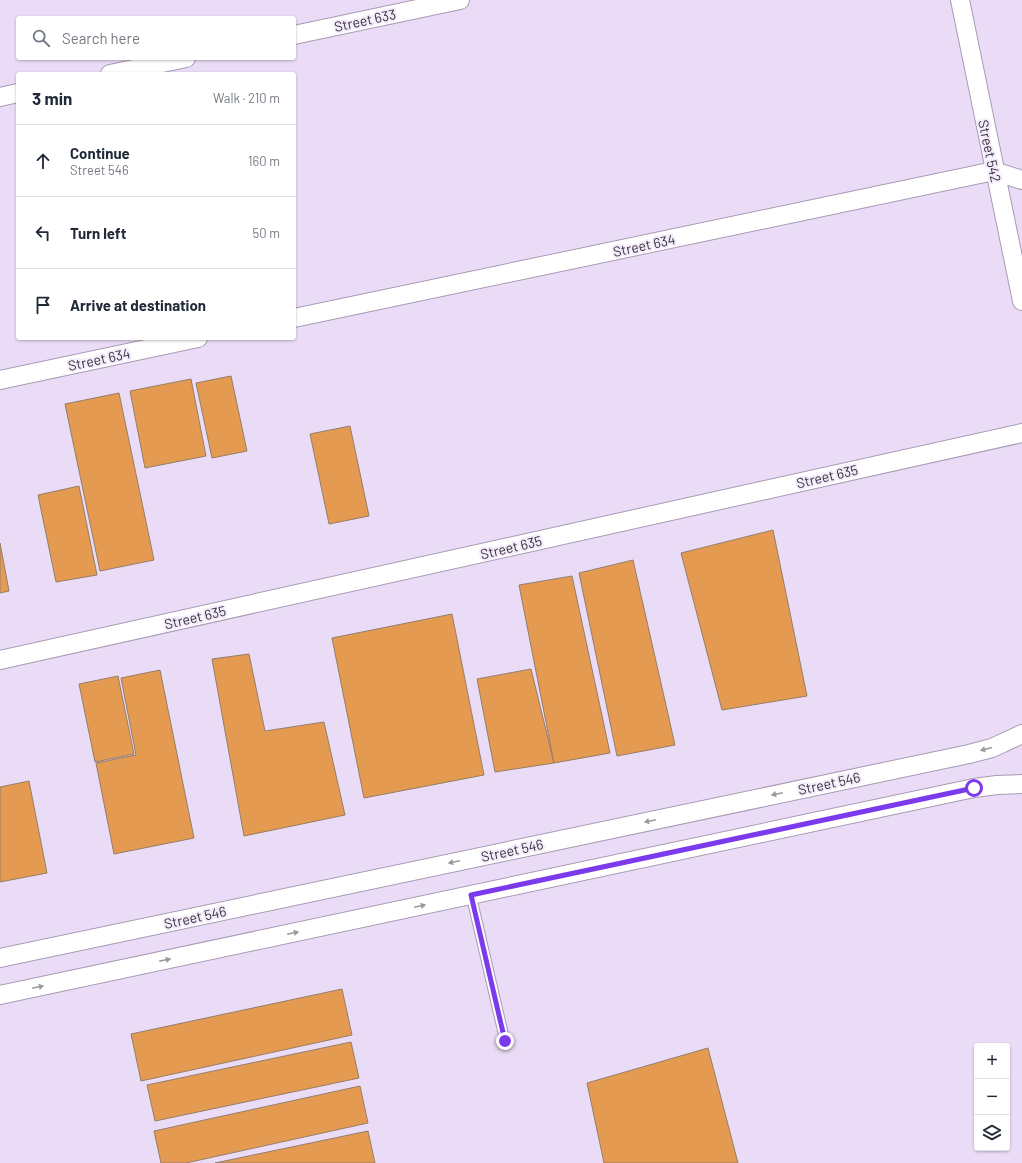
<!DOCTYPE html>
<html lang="en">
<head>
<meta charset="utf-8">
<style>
  :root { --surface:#fff; --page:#f6f6f7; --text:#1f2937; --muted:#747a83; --line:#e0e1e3 }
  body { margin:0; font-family:Barlow,sans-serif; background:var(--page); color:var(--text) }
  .controls { position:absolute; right:12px; bottom:12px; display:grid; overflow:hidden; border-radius:4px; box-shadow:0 1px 3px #0004 }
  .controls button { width:36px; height:36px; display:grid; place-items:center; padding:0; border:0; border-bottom:1px solid var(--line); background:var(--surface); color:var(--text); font:20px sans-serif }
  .stop { position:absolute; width:12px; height:12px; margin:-9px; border:3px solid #7c3aed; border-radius:50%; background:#fff }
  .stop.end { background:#7c3aed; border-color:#fff; box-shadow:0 1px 4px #0008 }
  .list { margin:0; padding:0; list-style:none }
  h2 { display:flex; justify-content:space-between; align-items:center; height:52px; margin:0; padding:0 16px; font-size:17px }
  h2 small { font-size:13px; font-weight:400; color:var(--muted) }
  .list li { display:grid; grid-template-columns:26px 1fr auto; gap:12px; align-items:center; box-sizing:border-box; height:72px; padding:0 16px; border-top:1px solid var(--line) }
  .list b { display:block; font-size:15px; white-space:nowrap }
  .list p { margin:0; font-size:13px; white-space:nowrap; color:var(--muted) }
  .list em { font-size:13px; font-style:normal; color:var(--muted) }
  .icon { flex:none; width:22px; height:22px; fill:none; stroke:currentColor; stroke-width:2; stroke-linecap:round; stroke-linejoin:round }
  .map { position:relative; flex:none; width:1022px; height:1163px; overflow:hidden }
  .search { position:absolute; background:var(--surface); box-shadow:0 1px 3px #0004; left:16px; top:16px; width:280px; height:44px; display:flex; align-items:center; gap:10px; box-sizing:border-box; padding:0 14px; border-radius:4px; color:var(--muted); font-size:15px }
  .panel { position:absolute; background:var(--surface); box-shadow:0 1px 3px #0004; left:16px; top:72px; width:280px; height:268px; border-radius:4px }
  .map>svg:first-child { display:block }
</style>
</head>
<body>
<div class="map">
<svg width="1022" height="1163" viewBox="0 0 1022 1163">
  <rect width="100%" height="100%" fill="#eadbf6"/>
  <path fill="#e49a50" stroke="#947e6a" d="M 231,376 L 247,451 L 212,458 L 196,383 Z
    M 191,379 L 206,456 L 145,468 L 130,391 Z
    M 119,393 L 154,560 L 100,571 L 65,404 Z
    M 350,426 L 369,516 L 329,524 L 310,434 Z
    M 79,486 L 97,575 L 56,582 L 38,495 Z
    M 773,530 L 807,696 L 722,710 L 681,553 Z
    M 0,543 L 9,591 L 0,593 Z
    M 633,560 L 675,745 L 617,756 L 579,573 Z
    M 572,576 L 610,753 L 554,763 L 519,585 Z
    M 452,614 L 484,775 L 364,798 L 332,638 Z
    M 249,654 L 265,731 L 324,722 L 345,815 L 244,836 L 212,659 Z
    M 531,669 L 554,763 L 495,772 L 477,679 Z
    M 160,670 L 194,838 L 114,854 L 96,763 L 136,755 L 121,678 Z
    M 118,676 L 134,754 L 95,762 L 79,684 Z
    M 29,781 L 47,873 L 0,882 L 0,787 Z
    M 342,989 L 352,1035 L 141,1081 L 131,1034 Z
    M 351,1042 L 359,1078 L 155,1121 L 147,1085 Z
    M 708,1048 L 738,1163 L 604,1163 L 587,1083 Z
    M 360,1086 L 368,1123 L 186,1163 L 161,1163 L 154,1131 Z
    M 368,1131 L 375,1163 L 215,1163 Z"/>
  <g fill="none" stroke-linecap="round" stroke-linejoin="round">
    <g stroke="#a99bb4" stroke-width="11">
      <path id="lane" d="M 471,895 L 505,1041"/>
    </g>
    <g stroke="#a99bb4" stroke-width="20">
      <path id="street" d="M 960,0 L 1022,301
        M 294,35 L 460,0
        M 110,74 L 186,58
        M 0,97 L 18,93
        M 294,318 L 994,171 L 1022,180
        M 0,380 L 198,338
        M 0,660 L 1022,433
        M 0,958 L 969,754 L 992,748 L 1022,734
        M 0,995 L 974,788 L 997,785 L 1022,784"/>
    </g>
    <use href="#lane" stroke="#fff" stroke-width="9"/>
    <use href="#street" stroke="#fff" stroke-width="18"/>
  </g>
  <defs><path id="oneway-solid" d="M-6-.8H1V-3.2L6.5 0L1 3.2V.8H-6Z"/></defs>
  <g fill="#9b989d">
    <use href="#oneway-solid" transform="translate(986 749) rotate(165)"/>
    <use href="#oneway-solid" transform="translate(777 794) rotate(168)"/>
    <use href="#oneway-solid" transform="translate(650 821) rotate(168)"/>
    <use href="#oneway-solid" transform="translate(454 862) rotate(168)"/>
    <use href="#oneway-solid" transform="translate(420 906) rotate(-12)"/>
    <use href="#oneway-solid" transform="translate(293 933) rotate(-12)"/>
    <use href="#oneway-solid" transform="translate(165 960) rotate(-12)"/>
    <use href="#oneway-solid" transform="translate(38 987) rotate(-12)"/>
  </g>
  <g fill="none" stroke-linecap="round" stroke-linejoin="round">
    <path stroke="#7c3aed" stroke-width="5" d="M 505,1041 L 471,895 L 974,788"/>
  </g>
  <g text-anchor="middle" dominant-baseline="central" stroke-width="4" stroke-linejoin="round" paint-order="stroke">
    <g font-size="14" fill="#37313b" stroke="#f4ebfb">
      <text transform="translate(365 20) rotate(-12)">Street 633</text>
      <text transform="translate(990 151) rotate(78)">Street 542</text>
      <text transform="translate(644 245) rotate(-12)">Street 634</text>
      <text transform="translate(99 359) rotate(-12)">Street 634</text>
      <text transform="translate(827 476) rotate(-13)">Street 635</text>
      <text transform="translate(511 547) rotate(-13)">Street 635</text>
      <text transform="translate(195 617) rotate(-13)">Street 635</text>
      <text transform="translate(829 783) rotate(-12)">Street 546</text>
      <text transform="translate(512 850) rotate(-12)">Street 546</text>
      <text transform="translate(195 917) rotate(-12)">Street 546</text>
    </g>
  </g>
</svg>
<div class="controls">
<button>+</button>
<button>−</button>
<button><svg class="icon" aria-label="layers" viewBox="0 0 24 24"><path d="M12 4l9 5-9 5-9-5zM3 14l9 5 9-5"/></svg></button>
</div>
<div class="stop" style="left:974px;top:788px"></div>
<div class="stop end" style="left:505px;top:1041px"></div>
<div class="search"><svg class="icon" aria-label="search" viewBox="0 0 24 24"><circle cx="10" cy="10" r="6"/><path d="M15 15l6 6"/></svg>Search here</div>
<section class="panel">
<h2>3 min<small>Walk · 210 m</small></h2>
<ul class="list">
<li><svg class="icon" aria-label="ahead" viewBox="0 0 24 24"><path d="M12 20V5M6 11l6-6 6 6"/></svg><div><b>Continue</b><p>Street 546</p></div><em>160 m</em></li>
<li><svg class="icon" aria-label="left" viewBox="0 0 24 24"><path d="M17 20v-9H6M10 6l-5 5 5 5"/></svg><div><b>Turn left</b></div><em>50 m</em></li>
<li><svg class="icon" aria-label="arrive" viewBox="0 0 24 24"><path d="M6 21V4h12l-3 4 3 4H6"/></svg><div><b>Arrive at destination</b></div></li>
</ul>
</section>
</div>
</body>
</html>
